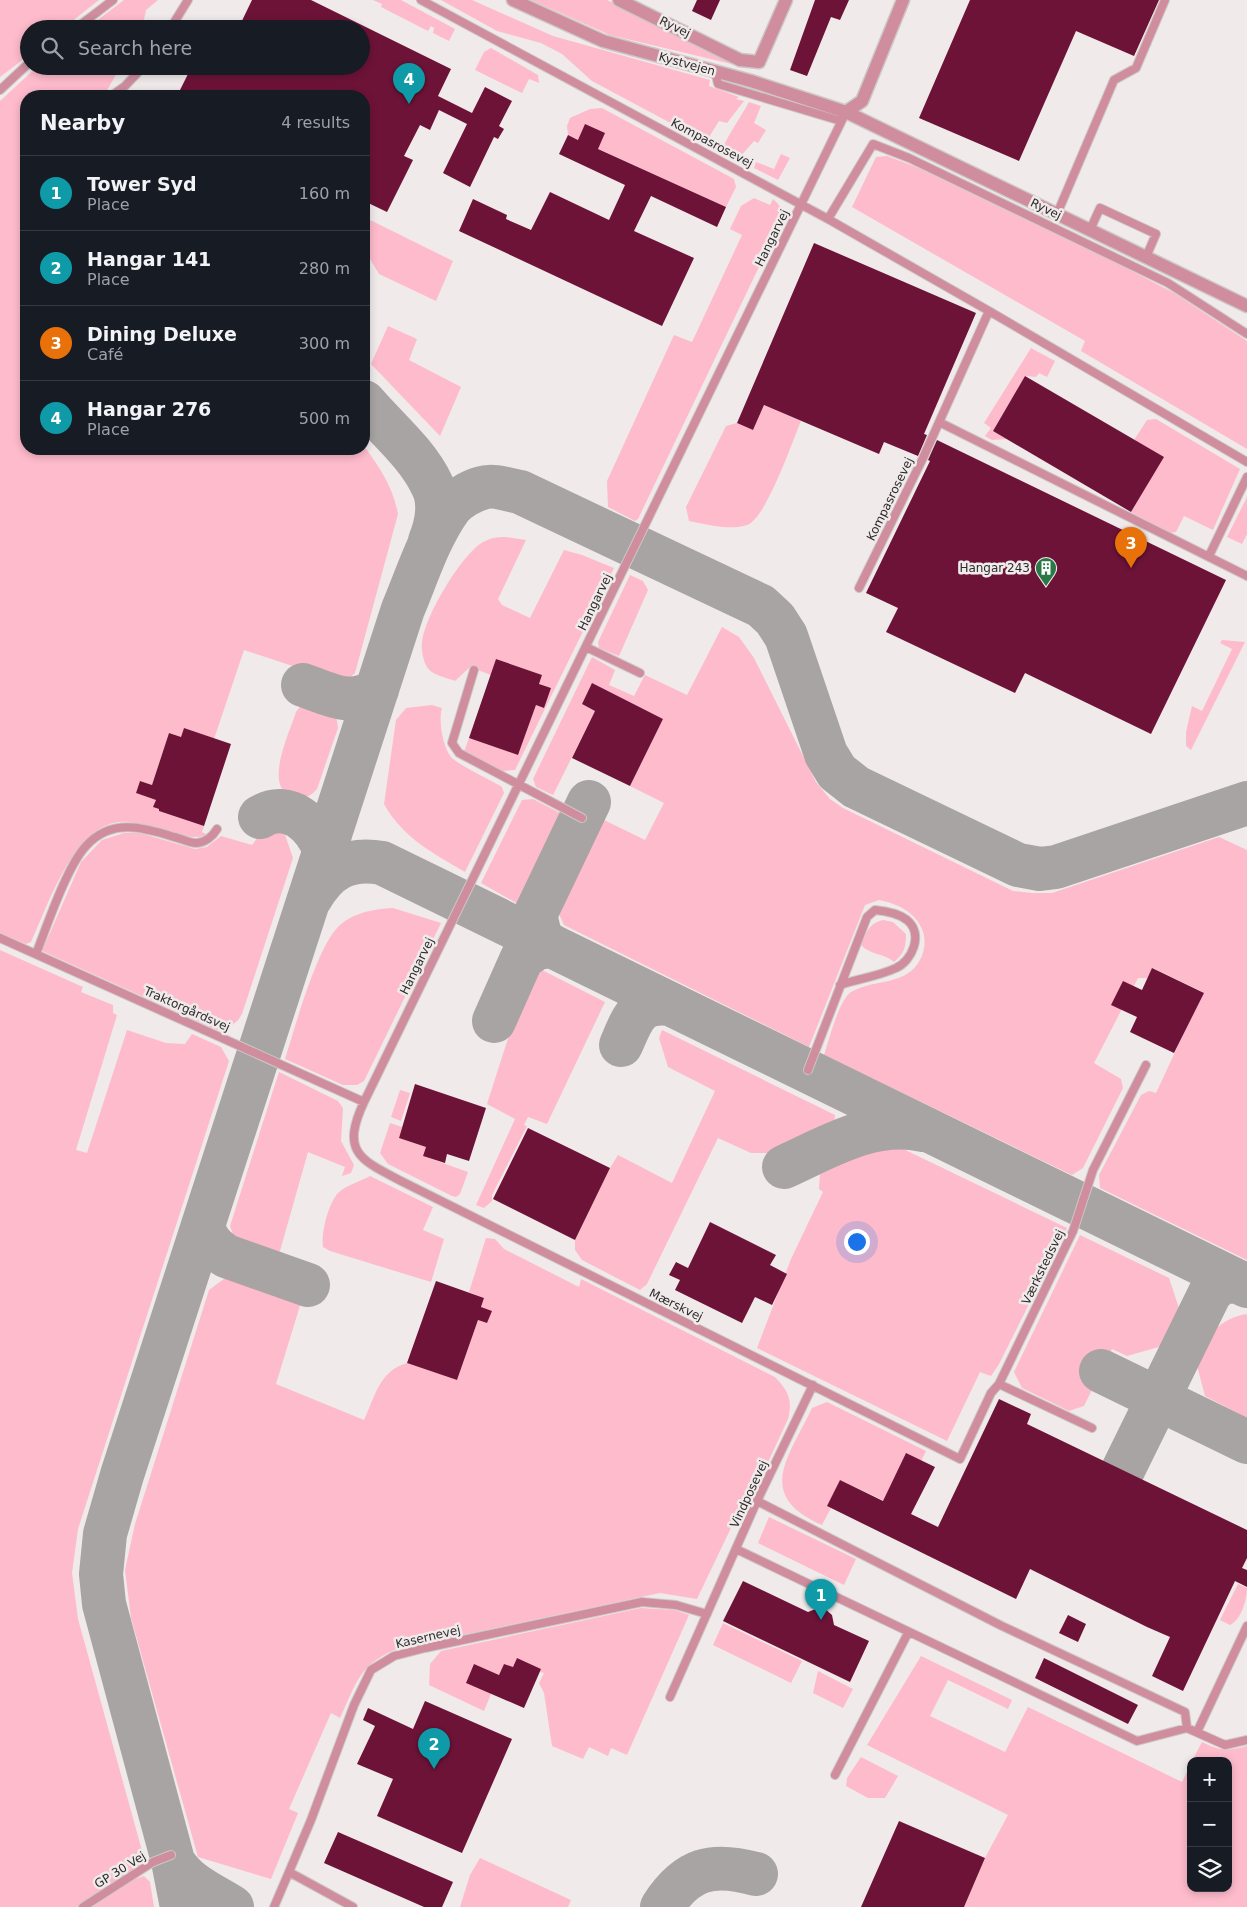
<!DOCTYPE html>
<html lang="en">
<head>
<meta charset="utf-8">
<style>
  :root { --surface:#171b24; --page:#20242c; --text:#f1f3f6; --muted:#9ea1a6; --line:#363941; --accent:#1a73e8 }
  body { margin:0; font-family:"DejaVu Sans",sans-serif; background:var(--page); color:var(--text) }
  .controls { position:absolute; right:15px; bottom:15px; display:grid; overflow:hidden; border-radius:10px; box-shadow:0 2px 8px #0003 }
  .controls button { width:45px; height:45px; display:grid; place-items:center; padding:0; border:0; border-bottom:1px solid var(--line); background:var(--surface); color:var(--text); font:25px sans-serif }
  .you { position:absolute; left:856px; top:1241px; width:18px; height:18px; margin:-12px; border:4px solid #fff; border-radius:50%; background:#1a73e8; box-shadow:0 0 0 8px #1a73e833 }
  .badge { display:grid; place-items:center; width:32px; height:32px; border-radius:50%; background:var(--accent); color:#fff; font-size:16px; font-weight:700 }
  .pin { position:absolute; translate:-50% -41px; filter:drop-shadow(0 1px 2px #0008) }
  .pin::after { content:''; position:absolute; top:26px; width:18px; height:15px; background:inherit; clip-path:polygon(0 0,100% 0,50% 100%) }
  .list { margin:0; padding:0; list-style:none }
  h2 { display:flex; justify-content:space-between; align-items:center; height:65px; margin:0; padding:0 20px; font-size:21px }
  h2 small { font-size:16px; font-weight:400; color:var(--muted) }
  .list li { display:grid; grid-template-columns:32px 1fr auto; gap:15px; align-items:center; box-sizing:border-box; height:75px; padding:0 20px; border-top:1px solid var(--line) }
  .list b { display:block; font-size:19px; white-space:nowrap }
  .list p { margin:0; font-size:16px; white-space:nowrap; color:var(--muted) }
  .list em { font-size:16px; font-style:normal; color:var(--muted) }
  .icon { flex:none; width:28px; height:28px; fill:none; stroke:currentColor; stroke-width:2; stroke-linecap:round; stroke-linejoin:round }
  .map { position:relative; flex:none; width:1247px; height:1907px; overflow:hidden }
  .search { position:absolute; background:var(--surface); box-shadow:0 2px 8px #0003; left:20px; top:20px; width:350px; height:55px; display:flex; align-items:center; gap:12px; box-sizing:border-box; padding:0 18px; border-radius:28px; color:var(--muted); font-size:19px }
  .panel { position:absolute; background:var(--surface); box-shadow:0 2px 8px #0003; left:20px; top:90px; width:350px; height:365px; border-radius:20px }
  .map>svg:first-child { display:block }
</style>
</head>
<body>
<div class="map">
<svg width="1247" height="1907" viewBox="0 0 1247 1907">
  <rect width="100%" height="100%" fill="#f0eaeb"/>
  <path fill="#febbcc" d="M 0,0 L 99,0 L 62,29 L 29,29 L 29,55 L 0,77 Z
    M 124,0 L 158,0 L 146,10 L 143,24 L 138,21 L 135,29 L 86,29 Z
    M 373,0 L 401,0 L 455,29 L 449,41 L 433,33 L 434,28 L 431,26 L 428,31 L 381,7 L 382,4 Z
    M 441,0 L 472,0 L 553,36 L 710,80 L 709,86 L 739,97 L 736,99 L 744,101 L 727,123 L 719,121 L 706,142 L 592,81 L 562,54 L 541,43 L 497,31 Z
    M 531,0 L 607,0 L 740,66 L 610,35 Z
    M 491,48 L 538,75 L 539,83 L 529,79 L 522,93 L 475,70 L 484,52 Z
    M 38,66 L 121,66 L 106,92 L 95,96 L 26,96 L 26,232 L 23,243 L 26,261 L 26,449 L 364,449 L 364,446 C 380,468 393,487 398,514 L 355,673 L 347,680 L 338,681 L 244,650 L 214,739 L 184,728 L 181,737 L 169,733 L 152,785 L 140,781 L 136,793 L 156,800 L 154,807 L 159,809 L 159,811 L 204,826 L 202,832 L 206,834 L 205,836 C 182,841 157,828 134,823 C 78,810 49,904 31,942 L 26,944 L 0,933 L 0,101 Z
    M 749,102 L 761,106 L 754,123 L 766,130 L 758,143 L 754,141 L 738,159 L 727,154 L 722,149 C 730,132 740,118 749,102 Z
    M 602,108 L 734,179 L 736,187 L 726,207 L 568,135 L 567,126 L 570,118 L 590,109 Z
    M 781,154 L 790,158 L 778,180 L 754,168 L 756,162 L 774,169 Z
    M 887,156 L 916,167 L 1126,268 L 1174,293 L 1247,341 L 1247,449 L 1081,351 L 1085,341 L 852,207 L 876,157 Z
    M 754,198 L 770,205 L 773,199 C 781,206 783,210 781,221 L 638,519 L 635,521 L 608,507 L 607,481 L 674,335 L 692,342 L 742,235 L 730,229 L 741,206 Z
    M 364,217 L 453,261 L 436,301 L 379,274 L 364,249 Z
    M 388,326 L 417,339 L 409,360 L 461,387 L 440,436 L 371,364 Z
    M 1031,348 L 1055,361 L 1047,377 L 1039,373 L 1036,377 L 1025,376 L 993,431 L 1007,439 L 992,440 L 985,436 L 991,428 L 984,423 Z
    M 764,405 L 801,421 C 792,442 766,519 747,525 C 730,531 706,524 689,521 L 686,507 L 726,426 L 737,423 L 753,430 Z
    M 1156,419 L 1240,469 L 1213,530 L 1184,516 L 1176,532 L 1168,533 L 1131,512 L 1163,457 L 1134,440 L 1147,420 Z
    M 1247,497 L 1247,534 L 1242,544 L 1227,537 Z
    M 506,537 L 526,540 L 498,599 L 502,605 L 530,618 L 564,550 L 582,555 L 614,568 L 515,770 L 502,771 L 464,752 L 469,738 L 518,755 L 536,705 L 551,688 L 539,684 L 542,675 L 496,659 L 491,675 L 470,667 L 455,681 C 445,677 430,675 426,665 C 423,660 421,648 422,642 C 425,616 459,559 480,544 C 489,538 495,537 506,537 Z
    M 630,575 L 643,581 L 648,590 L 619,656 L 599,648 L 598,642 Z
    M 722,627 L 739,637 L 754,658 L 816,782 L 830,799 L 843,808 L 1013,891 L 1032,893 L 1052,893 L 1219,837 L 1247,850 L 1247,1260 L 1100,1188 L 1099,1175 L 1141,1095 L 1149,1091 L 1156,1093 L 1203,992 L 1153,968 L 1147,978 L 1138,978 L 1094,1063 L 1121,1079 L 1123,1088 L 1083,1168 L 1072,1175 L 824,1055 C 829,1040 839,1000 851,992 C 875,978 907,987 921,958 C 925,949 926,938 922,929 C 915,912 896,903 879,900 L 865,905 L 809,1047 L 564,925 L 559,914 L 602,819 L 645,840 L 664,803 L 630,786 L 663,719 L 592,684 L 582,704 L 595,711 L 553,795 L 536,787 L 533,779 L 592,657 L 615,670 L 609,685 L 634,696 L 645,675 L 687,695 Z
    M 1222,640 L 1245,642 L 1191,750 L 1186,746 L 1186,732 L 1192,706 L 1202,711 L 1232,649 L 1220,643 Z
    M 311,701 C 327,705 337,710 338,728 L 317,789 C 310,797 303,800 293,797 C 262,788 290,732 296,712 L 302,704 Z
    M 432,705 L 442,708 C 438,720 443,747 451,757 C 458,765 491,780 502,787 L 504,793 L 465,872 C 433,853 403,838 384,804 L 396,720 L 406,708 Z
    M 533,799 L 562,814 L 518,904 L 481,883 L 522,800 Z
    M 276,827 L 283,829 L 293,858 L 242,1014 C 236,1025 229,1027 217,1030 L 42,951 L 81,862 L 102,840 L 124,833 L 140,833 L 195,849 L 207,847 L 221,836 L 252,845 L 261,833 Z
    M 393,908 L 441,923 L 364,1081 L 357,1085 L 343,1085 L 285,1059 C 295,1028 317,945 340,925 C 355,912 374,909 393,908 Z
    M 883,920 L 893,922 L 906,934 C 906,947 904,954 894,962 C 884,953 870,955 861,945 C 866,933 869,923 883,920 Z
    M 0,950 L 83,987 L 81,992 L 113,1005 L 113,1013 L 117,1015 L 76,1150 L 87,1153 L 127,1030 L 166,1043 L 185,1044 L 192,1034 L 221,1047 L 229,1061 L 78,1529 L 72,1573 L 78,1619 L 144,1858 L 137,1868 L 77,1907 L 0,1907 Z
    M 538,968 L 605,1002 L 547,1124 L 528,1117 L 524,1125 L 527,1126 L 492,1195 L 492,1201 L 484,1208 L 476,1205 L 515,1119 L 487,1104 L 511,1029 Z
    M 662,1030 L 835,1115 L 834,1126 L 770,1153 L 751,1153 L 718,1138 L 647,1284 L 640,1290 L 582,1260 L 575,1250 L 575,1240 L 610,1168 L 618,1155 L 672,1183 L 715,1091 L 668,1067 L 659,1038 Z
    M 279,1072 L 338,1101 L 343,1108 L 341,1141 L 354,1165 L 351,1173 L 342,1176 L 345,1167 L 308,1152 L 280,1251 L 266,1260 C 244,1257 237,1246 230,1226 Z
    M 400,1090 L 410,1093 L 401,1121 L 391,1117 Z
    M 390,1123 L 402,1127 L 399,1138 L 426,1147 L 423,1156 L 468,1172 L 460,1194 L 456,1197 L 452,1196 L 388,1164 L 380,1153 Z
    M 897,1146 L 1067,1228 L 999,1364 L 991,1376 L 980,1372 L 947,1441 L 757,1348 L 791,1259 L 823,1192 L 819,1189 L 820,1173 L 878,1147 Z
    M 370,1176 L 433,1207 L 423,1230 L 444,1239 L 431,1282 L 330,1251 L 323,1247 C 321,1232 328,1205 338,1193 C 345,1186 361,1181 370,1176 Z
    M 1080,1235 L 1169,1278 L 1179,1308 L 1162,1346 L 1127,1356 L 1112,1349 L 1084,1406 L 1069,1411 L 1022,1388 L 1014,1372 Z
    M 486,1238 L 495,1239 L 504,1249 L 579,1287 L 581,1279 L 775,1377 C 788,1391 793,1399 788,1419 L 746,1510 L 740,1509 L 697,1599 L 660,1593 L 400,1648 C 359,1663 357,1682 340,1718 L 331,1713 L 289,1809 L 298,1813 L 271,1879 L 198,1857 L 131,1618 L 125,1570 L 135,1524 L 209,1290 L 225,1278 L 242,1278 L 302,1299 L 276,1384 L 364,1420 C 375,1397 379,1371 407,1363 L 457,1380 L 478,1320 L 487,1323 L 491,1311 L 481,1307 L 484,1298 L 469,1292 Z
    M 1245,1314 L 1247,1315 L 1247,1418 L 1205,1396 L 1197,1366 C 1211,1336 1211,1323 1245,1314 Z
    M 827,1402 L 926,1451 L 921,1461 L 887,1502 L 840,1480 L 828,1506 L 831,1508 L 822,1525 C 754,1495 789,1457 812,1408 Z
    M 769,1517 L 856,1559 L 844,1585 L 758,1543 Z
    M 1238,1584 L 1247,1588 C 1247,1600 1241,1620 1230,1625 L 1220,1620 Z
    M 641,1608 L 675,1610 L 689,1615 L 627,1755 L 611,1748 L 608,1756 L 589,1747 L 583,1759 L 552,1746 L 544,1693 L 539,1683 L 544,1673 L 540,1672 L 541,1669 L 517,1658 L 513,1667 L 504,1664 L 499,1675 L 474,1664 L 491,1694 L 484,1711 L 429,1685 L 430,1664 L 441,1651 Z
    M 723,1623 L 802,1661 L 791,1683 L 713,1645 Z
    M 921,1656 L 1012,1700 L 1008,1709 L 948,1680 L 930,1716 L 1005,1752 L 1028,1707 L 1182,1782 L 1191,1764 L 1191,1888 L 1228,1888 L 1228,1761 L 1192,1761 L 1202,1742 C 1219,1751 1228,1751 1247,1746 L 1247,1907 L 964,1907 L 985,1858 L 1008,1815 L 867,1745 Z
    M 818,1671 L 853,1689 L 843,1708 L 813,1693 Z
    M 861,1757 L 898,1776 L 885,1798 L 868,1798 L 846,1786 L 847,1778 Z
    M 480,1858 L 571,1900 L 568,1907 L 460,1907 L 470,1875 Z
    M 144,1876 L 150,1882 L 154,1907 L 92,1907 L 135,1879 Z"/>
  <g fill="none" stroke-linecap="round" stroke-linejoin="round">
    <path stroke="#a8a4a4" stroke-width="44" d="M 364,402 C 386,428 417,453 432,485 C 441,502 437,524 430,541
      M 303,685 C 332,695 349,707 377,690
      M 260,817 C 289,799 315,825 325,851
      M 310,899 C 327,869 348,857 382,863 L 1247,1286
      M 547,944 L 540,935 L 535,915 L 589,802
      M 494,1021 L 522,958 L 537,948 L 552,946
      M 621,1045 C 632,1020 637,1000 669,1004
      M 784,1167 C 828,1147 873,1119 923,1130
      M 203,1225 C 207,1241 213,1247 226,1256 L 308,1285
      M 1101,1371 L 1247,1442
      M 1123,1470 L 1210,1293 L 1220,1283 L 1237,1281
      M 173,1861 C 186,1884 210,1893 232,1907
      M 182,1907 L 173,1861 L 104,1604 L 101,1574 L 105,1534 L 122,1475 L 403,609 C 417,576 429,537 450,508 C 457,499 471,491 482,488 C 493,484 509,490 520,492 L 761,606 L 775,619 L 786,636 L 826,754 L 837,772 L 856,787 L 1018,865 L 1040,869 L 1056,867 L 1247,803
      M 662,1907 C 687,1868 712,1862 756,1874"/>
  </g>
  <path fill="#6d1337" d="M 252,0 L 311,0 L 451,69 L 438,96 L 472,113 L 485,87 L 512,101 L 499,126 L 504,129 L 498,139 L 494,137 L 470,187 L 443,173 L 467,124 L 439,110 L 430,130 L 420,125 L 404,156 L 413,160 L 387,212 L 364,201 L 364,96 L 177,96 L 192,66 L 209,66 L 217,71 L 219,66 L 361,66 L 361,29 L 238,29 Z
    M 697,0 L 720,0 L 711,20 L 692,11 Z
    M 815,0 L 849,0 L 840,20 L 831,17 L 807,76 L 790,70 Z
    M 970,0 L 1159,0 L 1134,56 L 1076,31 L 1019,161 L 919,118 Z
    M 585,124 L 605,133 L 598,149 L 726,207 L 717,227 L 651,196 L 634,231 L 694,258 L 662,326 L 459,231 L 473,199 L 507,215 L 506,219 L 531,230 L 550,192 L 609,220 L 625,185 L 559,154 L 568,135 L 578,140 Z
    M 814,243 L 976,313 L 924,434 L 927,435 L 918,456 L 884,442 L 879,454 L 764,405 L 753,430 L 737,423 Z
    M 1025,376 L 1164,457 L 1131,512 L 993,431 Z
    M 937,440 L 1226,580 L 1151,734 L 1025,673 L 1015,693 L 886,632 L 898,608 L 866,593 L 930,461 L 928,460 Z
    M 496,659 L 542,675 L 539,684 L 551,688 L 544,708 L 536,705 L 518,755 L 469,738 Z
    M 592,683 L 663,719 L 630,786 L 572,758 L 595,711 L 582,704 Z
    M 184,728 L 231,744 L 204,826 L 159,811 L 159,809 L 153,807 L 156,800 L 136,793 L 140,781 L 152,785 L 169,733 L 181,737 Z
    M 1152,968 L 1204,993 L 1174,1053 L 1130,1032 L 1137,1017 L 1111,1005 L 1123,981 L 1142,990 Z
    M 415,1084 L 486,1108 L 469,1161 L 447,1154 L 445,1163 L 423,1156 L 426,1147 L 399,1138 Z
    M 528,1128 L 610,1168 L 575,1240 L 493,1199 Z
    M 710,1222 L 776,1255 L 770,1265 L 787,1274 L 772,1305 L 755,1297 L 742,1323 L 675,1290 L 680,1280 L 669,1275 L 676,1262 L 688,1268 Z
    M 436,1281 L 484,1298 L 481,1307 L 492,1311 L 487,1323 L 478,1320 L 457,1380 L 407,1363 Z
    M 999,1399 L 1031,1414 L 1027,1424 L 1247,1530 L 1247,1558 L 1242,1568 L 1247,1570 L 1247,1587 L 1235,1581 L 1183,1691 L 1152,1676 L 1170,1637 L 1147,1627 L 1030,1569 L 1016,1599 L 827,1506 L 840,1480 L 883,1501 L 906,1453 L 935,1467 L 911,1514 L 938,1527 Z
    M 743,1581 L 808,1612 L 818,1608 L 824,1608 L 832,1615 L 834,1625 L 869,1641 L 850,1682 L 723,1621 Z
    M 1068,1615 L 1086,1624 L 1078,1642 L 1059,1633 Z
    M 517,1658 L 541,1669 L 524,1708 L 466,1683 L 474,1664 L 499,1675 L 504,1664 L 513,1667 Z
    M 1044,1658 L 1138,1705 L 1128,1724 L 1035,1678 Z
    M 425,1701 L 512,1739 L 462,1853 L 377,1816 L 393,1779 L 357,1764 L 375,1726 L 363,1720 L 368,1708 L 413,1729 Z
    M 899,1821 L 985,1858 L 964,1907 L 861,1907 Z
    M 338,1832 L 453,1882 L 442,1907 L 424,1907 L 324,1863 Z"/>
  <g fill="none" stroke-linecap="round" stroke-linejoin="round">
    <g stroke="#cdc8c8" stroke-width="10">
      <path id="service" d="M 421,0 L 828,219 L 989,311 L 923,458 L 859,588
        M 75,29 L 113,0
        M 170,29 L 188,0
        M 715,71 L 718,84 L 841,121
        M 0,90 L 29,63
        M 111,96 L 125,86 L 144,66
        M 846,112 L 364,1102 C 340,1153 361,1160 403,1182 L 960,1459 L 991,1393 L 999,1384
        M 1057,214 L 1114,80 L 1136,68 L 1165,0
        M 828,219 L 873,144 L 909,158 L 1168,283 L 1247,334
        M 1090,230 L 1100,208 L 1156,234 L 1146,257
        M 989,311 L 1247,462
        M 939,422 L 1247,576
        M 1209,556 L 1247,477
        M 586,647 L 640,673
        M 474,670 L 452,743 L 459,753 L 582,818
        M 0,938 L 364,1102
        M 36,954 C 47,926 67,866 86,846 C 111,818 143,827 174,837 C 180,838 189,843 196,843 C 205,843 213,836 217,829
        M 808,1070 L 867,917 L 875,910 C 886,911 898,913 907,920 C 924,934 912,961 896,968 C 879,976 858,979 840,985
        M 1092,1428 L 999,1384 L 1073,1231 L 1093,1170 L 1146,1065
        M 757,1501 L 1002,1626 L 1185,1712 L 1187,1728
        M 736,1549 L 1137,1741 L 1187,1728 L 1225,1745 L 1247,1740
        M 670,1697 L 757,1501 L 813,1385
        M 1197,1732 L 1247,1626
        M 835,1775 L 908,1633
        M 289,1872 L 311,1820 L 354,1705 L 371,1670 L 394,1656 L 425,1648 L 642,1602 L 676,1605 L 707,1614
        M 83,1907 L 153,1862 L 171,1855
        M 274,1907 L 289,1872 L 353,1907"/>
    </g>
    <g stroke="#cdc8c8" stroke-width="15">
      <path id="minor" d="M 619,0 L 740,60 L 759,62 L 786,0
        M 846,112 L 1247,306"/>
    </g>
    <g stroke="#cdc8c8" stroke-width="15">
      <path id="tertiary" d="M 513,0 L 603,41 L 751,81 L 846,112 L 862,101 L 903,0"/>
    </g>
    <use href="#service" stroke="#cf8d9e" stroke-width="8"/>
    <use href="#minor" stroke="#cf8d9e" stroke-width="12"/>
    <use href="#tertiary" stroke="#cf8d9e" stroke-width="12"/>
  </g>
  <defs>
    <g id="building-pin" transform="scale(1.125)"><path d="M0 17L-7.5 6A9.5 9.5 0 1 1 7.5 6Z" fill="#2b7847" stroke="#f0eaeb"/><path d="M-4-6H4V6H1V3H-1V6H-4ZM-2.5-4.3h1.7v1.8h-1.7ZM.8-4.3h1.7v1.8H.8ZM-2.5-1h1.7V.8h-1.7ZM.8-1h1.7V.8H.8Z" fill="#fff"/></g>
  </defs>
  <g fill-rule="evenodd">
    <use href="#building-pin" x="1046" y="568"/>
  </g>
  <g text-anchor="middle" dominant-baseline="central" stroke-width="5" stroke-linejoin="round" paint-order="stroke">
    <g font-size="12" fill="#2d2b2b" stroke="#f0eaeb">
      <text transform="translate(675 27) rotate(26)">Ryvej</text>
      <text transform="translate(687 64) rotate(15)">Kystvejen</text>
      <text transform="translate(712 143) rotate(28)">Kompasrosevej</text>
      <text transform="translate(1046 209) rotate(26)">Ryvej</text>
      <text transform="translate(772 238) rotate(-64)">Hangarvej</text>
      <text transform="translate(890 499) rotate(-64)">Kompasrosevej</text>
      <text transform="translate(595 602) rotate(-64)">Hangarvej</text>
      <text transform="translate(417 966) rotate(-64)">Hangarvej</text>
      <text transform="translate(187 1009) rotate(24)">Traktorgårdsvej</text>
      <text transform="translate(1043 1267) rotate(-64)">Værkstedsvej</text>
      <text transform="translate(676 1305) rotate(26)">Mærskvej</text>
      <text transform="translate(749 1494) rotate(-65)">Vindposevej</text>
      <text transform="translate(428 1637) rotate(-13)">Kasernevej</text>
      <text transform="translate(120 1870) rotate(-32)">GP 30 Vej</text>
    </g>
    <g font-size="12" fill="#2d2b2b" stroke="#f0eaeb" text-anchor="end">
      <text x="1030" y="568">Hangar 243</text>
    </g>
  </g>
</svg>
<div class="controls">
<button>+</button>
<button>−</button>
<button><svg class="icon" aria-label="layers" viewBox="0 0 24 24"><path d="M12 4l9 5-9 5-9-5zM3 14l9 5 9-5"/></svg></button>
</div>
<div class="you"></div>
<div class="pin badge" style="left:821px;top:1620px;background:#0f9aa8">1</div>
<div class="pin badge" style="left:434px;top:1769px;background:#0f9aa8">2</div>
<div class="pin badge" style="left:1131px;top:568px;background:#e8710a">3</div>
<div class="pin badge" style="left:409px;top:104px;background:#0f9aa8">4</div>
<div class="search"><svg class="icon" aria-label="search" viewBox="0 0 24 24"><circle cx="10" cy="10" r="6"/><path d="M15 15l6 6"/></svg>Search here</div>
<section class="panel">
<h2>Nearby<small>4 results</small></h2>
<ul class="list">
<li><span class="badge" style="background:#0f9aa8">1</span><div><b>Tower Syd</b><p>Place</p></div><em>160 m</em></li>
<li><span class="badge" style="background:#0f9aa8">2</span><div><b>Hangar 141</b><p>Place</p></div><em>280 m</em></li>
<li><span class="badge" style="background:#e8710a">3</span><div><b>Dining Deluxe</b><p>Café</p></div><em>300 m</em></li>
<li><span class="badge" style="background:#0f9aa8">4</span><div><b>Hangar 276</b><p>Place</p></div><em>500 m</em></li>
</ul>
</section>
</div>
</body>
</html>
